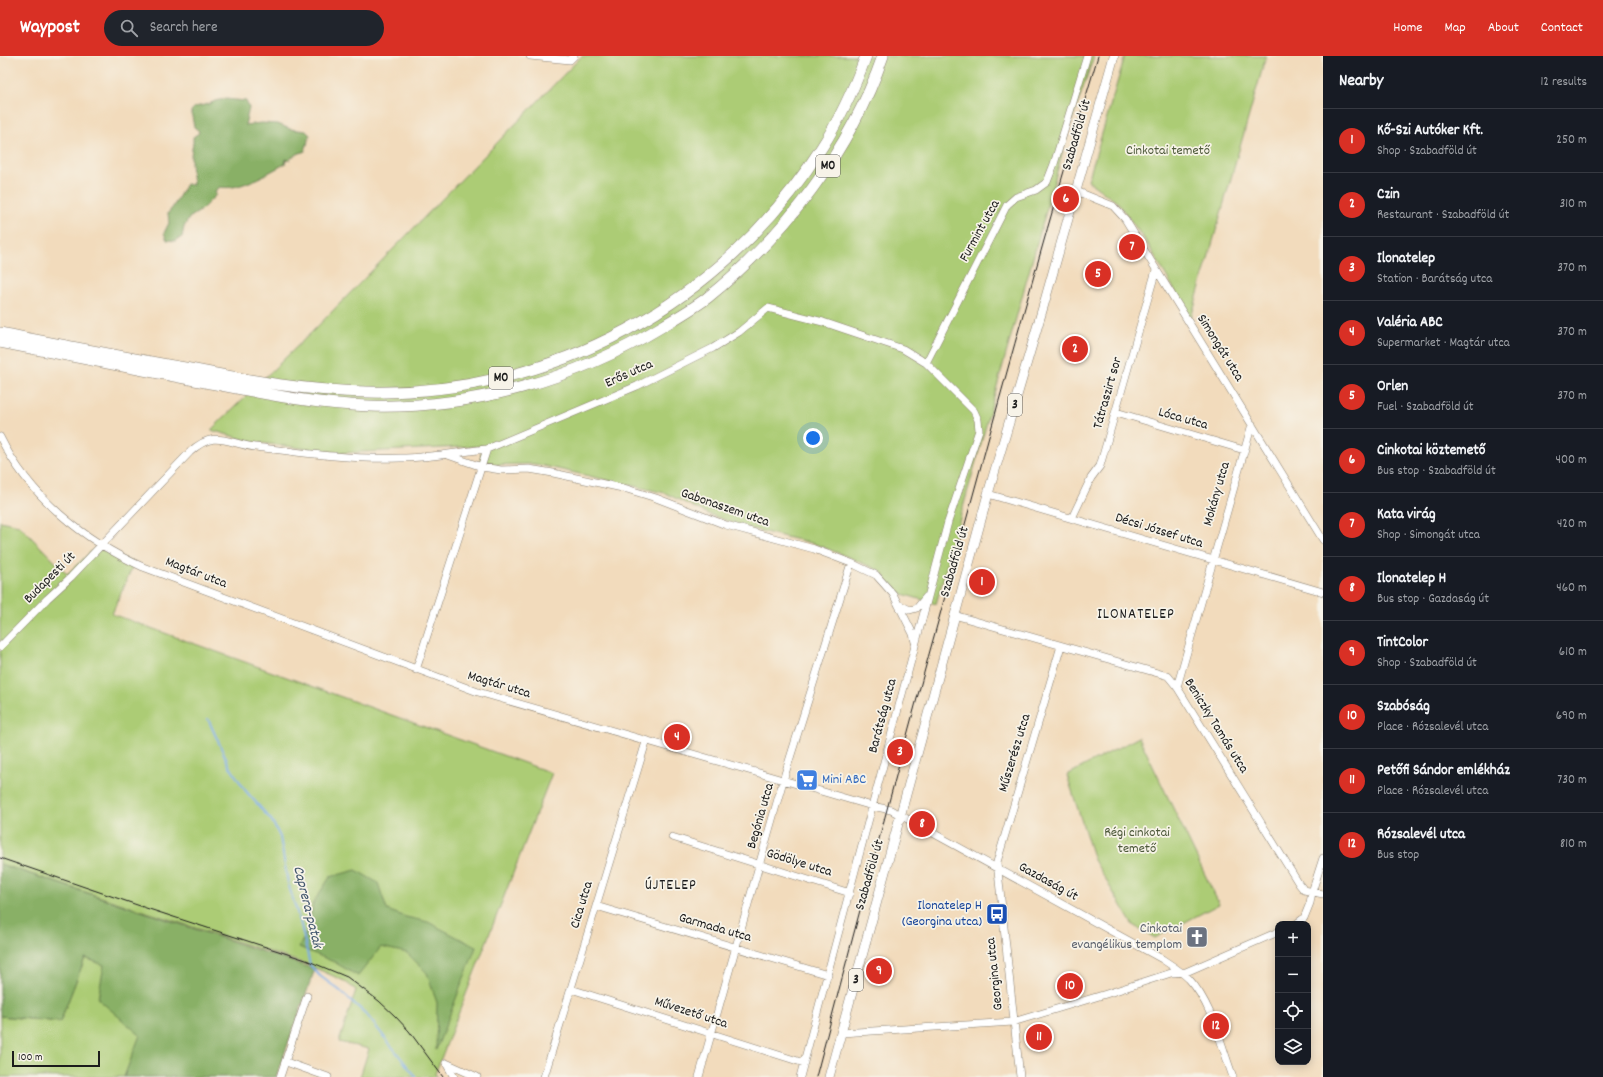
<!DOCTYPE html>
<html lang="en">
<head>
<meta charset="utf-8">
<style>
  :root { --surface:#171b24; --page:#20242c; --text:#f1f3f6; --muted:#9ea1a6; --line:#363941; --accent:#d93025 }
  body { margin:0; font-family:Dekko,sans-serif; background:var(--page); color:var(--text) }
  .controls { position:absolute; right:12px; bottom:12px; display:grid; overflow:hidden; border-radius:8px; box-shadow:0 2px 10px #0003 }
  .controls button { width:36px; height:36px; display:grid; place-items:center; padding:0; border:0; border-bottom:1px solid var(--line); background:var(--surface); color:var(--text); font:20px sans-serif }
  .scale { position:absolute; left:12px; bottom:10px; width:88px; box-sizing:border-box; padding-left:4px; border:2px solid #1c1c1c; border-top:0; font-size:11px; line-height:14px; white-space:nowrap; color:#1c1c1c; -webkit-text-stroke:3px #f7f3e8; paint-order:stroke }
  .you { position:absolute; left:813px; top:382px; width:14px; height:14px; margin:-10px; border:3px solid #fff; border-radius:50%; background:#1a73e8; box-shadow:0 0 0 6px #1a73e833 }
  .badge { display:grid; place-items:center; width:26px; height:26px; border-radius:50%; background:var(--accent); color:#fff; font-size:13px; font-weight:700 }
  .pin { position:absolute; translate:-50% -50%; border:2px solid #fff; box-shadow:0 1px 4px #0006 }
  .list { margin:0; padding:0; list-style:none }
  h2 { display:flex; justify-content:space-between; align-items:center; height:52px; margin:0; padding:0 16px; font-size:17px }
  h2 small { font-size:13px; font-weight:400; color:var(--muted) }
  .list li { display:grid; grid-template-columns:26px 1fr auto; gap:12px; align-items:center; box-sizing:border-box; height:64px; padding:0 16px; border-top:1px solid var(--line) }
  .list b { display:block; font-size:15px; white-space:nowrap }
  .list p { margin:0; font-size:13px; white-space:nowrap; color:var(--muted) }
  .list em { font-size:13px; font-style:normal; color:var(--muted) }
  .icon { flex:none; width:22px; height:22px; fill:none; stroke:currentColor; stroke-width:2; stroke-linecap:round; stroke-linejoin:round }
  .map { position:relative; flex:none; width:1323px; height:1021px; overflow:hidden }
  header { display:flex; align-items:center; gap:24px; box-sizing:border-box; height:56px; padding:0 20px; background:var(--accent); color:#fff }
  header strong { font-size:19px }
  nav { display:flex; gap:22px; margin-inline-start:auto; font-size:14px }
  .search { width:280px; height:36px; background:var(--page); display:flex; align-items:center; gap:10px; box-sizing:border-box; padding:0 14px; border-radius:22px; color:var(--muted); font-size:15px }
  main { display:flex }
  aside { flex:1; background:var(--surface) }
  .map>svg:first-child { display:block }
</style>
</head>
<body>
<header>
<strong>Waypost</strong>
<div class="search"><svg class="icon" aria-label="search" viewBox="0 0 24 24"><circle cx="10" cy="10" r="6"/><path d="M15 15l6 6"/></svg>Search here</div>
<nav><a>Home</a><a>Map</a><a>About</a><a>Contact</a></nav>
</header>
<main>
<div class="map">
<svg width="1323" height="1021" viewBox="0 0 1323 1021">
  <rect width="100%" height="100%" fill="#f7f3e8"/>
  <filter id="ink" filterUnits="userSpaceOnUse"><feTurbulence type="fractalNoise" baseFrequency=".025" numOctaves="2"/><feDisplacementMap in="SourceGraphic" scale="8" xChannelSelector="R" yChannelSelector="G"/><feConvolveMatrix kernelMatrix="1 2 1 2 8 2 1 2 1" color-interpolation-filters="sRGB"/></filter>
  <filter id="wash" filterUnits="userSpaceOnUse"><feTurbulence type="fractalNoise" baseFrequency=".012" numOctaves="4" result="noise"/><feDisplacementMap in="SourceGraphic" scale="16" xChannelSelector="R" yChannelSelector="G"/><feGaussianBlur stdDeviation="0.9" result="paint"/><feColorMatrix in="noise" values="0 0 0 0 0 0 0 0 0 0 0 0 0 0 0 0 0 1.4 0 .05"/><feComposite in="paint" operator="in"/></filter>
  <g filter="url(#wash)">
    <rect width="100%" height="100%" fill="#f2dbbc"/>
    <path fill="#accc74" stroke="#647448" d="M 582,0 L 1094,0 L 1069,73 L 936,548 L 896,536 L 880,515 L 853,503 L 815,488 L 748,472 L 708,458 L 665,437 L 535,408 L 480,409 L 482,390 L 341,397 L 253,386 L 211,374 L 314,274 Z
      M 1125,0 L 1266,0 L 1191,262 L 1147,187 L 1118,147 L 1088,125 Z
      M 0,465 L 19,469 L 67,518 L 96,491 L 134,507 L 112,558 L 552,717 L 435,1018 L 437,1021 L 360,1021 L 369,993 L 339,986 L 356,934 L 344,925 L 309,909 L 0,808 L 0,595 L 8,586 L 0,585 Z
      M 1139,681 L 1219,848 L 1155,882 L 1132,868 L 1094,804 L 1067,719 Z
      M 85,902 L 105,909 L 98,943 L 141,979 L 124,1021 L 0,1021 L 0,960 L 60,966 Z"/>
    <path fill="#89b066" stroke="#526641" d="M 225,43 L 246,45 L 249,52 L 245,69 L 261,67 L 278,68 L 290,73 L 306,75 L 310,79 L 305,95 L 295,99 L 289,104 L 286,103 L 285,108 C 267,117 240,135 220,131 L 215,135 L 216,139 L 200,155 L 189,162 L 184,171 L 182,181 L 175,185 L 167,184 L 164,177 L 169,167 L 168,157 L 173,151 L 186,128 L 193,129 C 192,119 191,111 191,101 C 191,94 194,88 193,81 L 199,77 L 198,74 L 194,71 L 191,55 L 195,51 L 209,48 L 215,45 Z
      M 0,808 L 315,913 L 276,1021 L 124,1021 L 140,979 L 98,943 L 104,909 L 85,902 L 60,966 L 0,960 Z
      M 356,814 L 378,827 L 387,854 L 406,861 L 428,866 L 476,891 L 436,994 L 437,947 L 427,917 L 407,897 L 381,891 L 358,920 L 334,906 L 299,891 L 309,872 L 313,847 L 330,821 Z"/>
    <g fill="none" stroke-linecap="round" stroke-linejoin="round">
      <path stroke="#7aace6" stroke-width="2" d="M 208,663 L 229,709 L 245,734 L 272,765 L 280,781 L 288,827 L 301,869 L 310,909 L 320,920 L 339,934 L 366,958 L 416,1021"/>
    </g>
  </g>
  <g filter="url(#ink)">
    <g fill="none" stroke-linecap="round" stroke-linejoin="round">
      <g stroke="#877c6c" stroke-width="8">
        <path id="minor" d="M 530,0 L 570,4 L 574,0
          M 1076,135 L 1113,150 L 1125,163 L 1323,484
          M 926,307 L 1007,149 L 1016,141 L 1036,134 L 1047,126 L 1054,108 L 1087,0
          M 1116,356 L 1244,394
          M 0,381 C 29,440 83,484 143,511 L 478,636 L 769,720 L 872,750 L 891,754 L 1162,903 C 1171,909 1181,915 1189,923 C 1212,948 1221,989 1233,1021
          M 445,398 L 482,411 L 501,414 L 529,413 L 553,417 L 627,433 L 656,442 L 726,469 L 814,493 L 851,507 L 876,519 L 893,538 L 913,578 L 915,586
          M 988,438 L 1323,536
          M 1072,462 L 1091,422 L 1100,410 L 1156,214
          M 898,548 L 910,554 L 917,552 L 926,541
          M 954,559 L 1168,620 L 1177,631 L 1299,828 L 1304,834 L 1323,838
          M 0,591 L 47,543 L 71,521 L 190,396 C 215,373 226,387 255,391 C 303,397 352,404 400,402 C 429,402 459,396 487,393
          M 416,614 L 487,393 L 637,330 L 713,292 L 739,276 L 768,252 L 823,266 L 903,293 L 926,307 L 974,355 L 978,364 L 979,374 L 948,466 L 800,1021
          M 1177,631 L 1252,368
          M 672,781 L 850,837
          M 596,850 L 828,919
          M 1296,868 L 1304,862 L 1310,847 L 1312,836 L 1323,802
          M 571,933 L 804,1007
          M 841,977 L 1013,966 L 1106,938 L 1171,917 L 1186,916 L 1278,876
          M 286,1006 L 328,1021
          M 446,1007 L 477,1021
          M 446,1007 L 454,1021
          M 280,1021 L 307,940
          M 544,1021 L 646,686
          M 699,1021 L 785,718 L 851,507
          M 1020,1021 L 997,806 L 1061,590"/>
      </g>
      <g stroke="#877c6c" stroke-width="10">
        <path id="major" d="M 829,1021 L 988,438 L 1044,248 L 1114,0"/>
      </g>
      <g stroke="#877c6c" stroke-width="12">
        <path id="highway" d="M 0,277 C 62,289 123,301 185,312 C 245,324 306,335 367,336 C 552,340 723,248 822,91 C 840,63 854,32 866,0
          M 0,286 C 67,299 133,312 200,325 C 256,336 312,348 370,350 C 473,353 576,323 663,270 C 678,261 694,252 707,242 C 785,179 850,95 883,0"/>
      </g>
      <use href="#minor" stroke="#fff" stroke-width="7"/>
      <use href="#major" stroke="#fff" stroke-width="9"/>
      <use href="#highway" stroke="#fff" stroke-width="11"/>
      <path stroke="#1c1c1c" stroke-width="1" d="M 0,802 L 146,852 L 306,904 L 347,921 L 379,945 L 395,960 L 409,975 L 443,1021
        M 816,1021 C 865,834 915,647 967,461 C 1009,307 1052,153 1098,0"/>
    </g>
  </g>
  <defs>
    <g id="supermarket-square" transform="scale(1.15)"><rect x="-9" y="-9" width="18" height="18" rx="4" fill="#3f7fe0" stroke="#f7f3e8"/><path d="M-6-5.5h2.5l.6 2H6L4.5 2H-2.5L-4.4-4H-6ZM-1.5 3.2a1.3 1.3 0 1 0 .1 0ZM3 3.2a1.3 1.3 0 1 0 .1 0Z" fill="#fff"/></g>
    <g id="bus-square" transform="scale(1.15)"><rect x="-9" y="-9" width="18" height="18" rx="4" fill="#1a4fb4" stroke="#f7f3e8"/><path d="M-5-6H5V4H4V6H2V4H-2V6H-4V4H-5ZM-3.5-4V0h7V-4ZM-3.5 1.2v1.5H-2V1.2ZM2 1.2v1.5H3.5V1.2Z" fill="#fff"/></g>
    <g id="church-square" transform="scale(1.15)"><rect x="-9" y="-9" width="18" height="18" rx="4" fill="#6b7280" stroke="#f7f3e8"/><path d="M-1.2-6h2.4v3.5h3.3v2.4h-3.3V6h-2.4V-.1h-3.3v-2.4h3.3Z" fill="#fff"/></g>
  </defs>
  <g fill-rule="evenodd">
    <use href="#supermarket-square" x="807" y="724"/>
    <use href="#bus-square" x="997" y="858"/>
    <use href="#church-square" x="1197" y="881"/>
  </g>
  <g text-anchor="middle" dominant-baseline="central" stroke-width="3.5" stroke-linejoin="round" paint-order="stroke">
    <g fill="#f7f3e8" stroke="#5e5c59" stroke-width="1">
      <rect x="816" y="99" width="24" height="22" rx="3"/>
      <rect x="489" y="311" width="24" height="22" rx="3"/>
      <rect x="1008" y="338" width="14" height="22" rx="3"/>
      <rect x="849" y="913" width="14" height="22" rx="3"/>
    </g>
    <g font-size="13" font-weight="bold" fill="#1c1c1c">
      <text x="828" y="110">M0</text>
      <text x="501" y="322">M0</text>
      <text x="1015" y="349">3</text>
      <text x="856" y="924">3</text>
    </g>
    <g font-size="14" fill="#1c1c1c" stroke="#f7f3e8">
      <text transform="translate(1077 79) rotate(-74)">Szabadföld út</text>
      <text transform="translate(980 175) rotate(-61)">Furmint utca</text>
      <text transform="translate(1220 292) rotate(58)">Simongát utca</text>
      <text transform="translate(629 318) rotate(-24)">Erős utca</text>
      <text transform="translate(1108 337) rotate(-74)">Tátraszirt sor</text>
      <text transform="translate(1183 363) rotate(16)">Lóca utca</text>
      <text transform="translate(1217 438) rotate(-74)">Mokány utca</text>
      <text transform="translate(725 452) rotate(19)">Gabonaszem utca</text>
      <text transform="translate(1159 475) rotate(17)">Décsi József utca</text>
      <text transform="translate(955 506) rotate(-74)">Szabadföld út</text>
      <text transform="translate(196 517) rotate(21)">Magtár utca</text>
      <text transform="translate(50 522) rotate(-45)">Budapesti út</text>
      <text transform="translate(499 629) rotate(17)">Magtár utca</text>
      <text transform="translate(883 660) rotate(-75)">Barátság utca</text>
      <text transform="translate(1216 670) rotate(58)">Beniczky Tamás utca</text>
      <text transform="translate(1015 697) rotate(-73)">Műszerész utca</text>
      <text transform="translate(761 760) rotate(-74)">Begónia utca</text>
      <text transform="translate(799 807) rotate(17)">Gödölye utca</text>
      <text transform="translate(870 819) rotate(-74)">Szabadföld út</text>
      <text transform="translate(1048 826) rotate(29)">Gazdaság út</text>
      <text transform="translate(582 849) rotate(-73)">Cica utca</text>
      <text transform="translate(715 872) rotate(16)">Garmada utca</text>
      <text transform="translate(995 918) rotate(-96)">Georgina utca</text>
      <text transform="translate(691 957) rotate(18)">Művezető utca</text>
    </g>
    <g font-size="14" fill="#4e5a3b" stroke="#f7f3e8">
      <text x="1168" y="95">Cinkotai temető</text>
      <text x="1137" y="777">Régi cinkotai<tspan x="1137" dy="16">temető</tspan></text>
    </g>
    <g font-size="14" fill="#366cbe" stroke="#f7f3e8" text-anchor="start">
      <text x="822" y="724">Mini ABC</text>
    </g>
    <g font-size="14" fill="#164399" stroke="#f7f3e8" text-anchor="end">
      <text x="982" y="850">Ilonatelep H<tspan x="982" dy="16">(Georgina utca)</tspan></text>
    </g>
    <g font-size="14" fill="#5b616d" stroke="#f7f3e8" text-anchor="end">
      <text x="1182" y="873">Cinkotai<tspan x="1182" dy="16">evangélikus templom</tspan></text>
    </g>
    <g font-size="15" letter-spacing="1" fill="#1c1c1c" stroke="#f7f3e8">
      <text x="1136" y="559">ILONATELEP</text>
      <text x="671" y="830">ÚJTELEP</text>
    </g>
    <g font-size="15" font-style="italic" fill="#42566d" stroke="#f7f3e8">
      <text transform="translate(307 851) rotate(76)">Caprera-patak</text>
    </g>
  </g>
</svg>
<div class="controls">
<button>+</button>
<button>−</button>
<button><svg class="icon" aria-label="locate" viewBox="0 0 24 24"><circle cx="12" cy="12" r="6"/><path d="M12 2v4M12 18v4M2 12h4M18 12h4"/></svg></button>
<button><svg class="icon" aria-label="layers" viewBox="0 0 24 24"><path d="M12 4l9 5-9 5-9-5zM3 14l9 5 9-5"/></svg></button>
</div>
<div class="scale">100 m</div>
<div class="you"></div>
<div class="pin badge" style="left:982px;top:526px">1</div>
<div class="pin badge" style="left:1075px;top:293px">2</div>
<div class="pin badge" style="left:900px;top:696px">3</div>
<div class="pin badge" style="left:677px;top:681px">4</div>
<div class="pin badge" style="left:1098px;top:218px">5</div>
<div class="pin badge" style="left:1066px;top:143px">6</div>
<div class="pin badge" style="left:1132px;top:191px">7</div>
<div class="pin badge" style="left:922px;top:768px">8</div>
<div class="pin badge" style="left:879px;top:915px">9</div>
<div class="pin badge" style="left:1070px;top:930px">10</div>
<div class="pin badge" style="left:1039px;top:981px">11</div>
<div class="pin badge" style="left:1216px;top:970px">12</div>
</div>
<aside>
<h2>Nearby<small>12 results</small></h2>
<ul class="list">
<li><span class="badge">1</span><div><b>Kő-Szi Autóker Kft.</b><p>Shop · Szabadföld út</p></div><em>250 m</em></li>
<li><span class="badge">2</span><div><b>Czin</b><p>Restaurant · Szabadföld út</p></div><em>310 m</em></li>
<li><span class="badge">3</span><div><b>Ilonatelep</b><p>Station · Barátság utca</p></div><em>370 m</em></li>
<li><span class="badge">4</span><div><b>Valéria ABC</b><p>Supermarket · Magtár utca</p></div><em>370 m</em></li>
<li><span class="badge">5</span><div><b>Orlen</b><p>Fuel · Szabadföld út</p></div><em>370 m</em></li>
<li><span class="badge">6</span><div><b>Cinkotai köztemető</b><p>Bus stop · Szabadföld út</p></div><em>400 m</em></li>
<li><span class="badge">7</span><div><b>Kata virág</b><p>Shop · Simongát utca</p></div><em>420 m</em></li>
<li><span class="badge">8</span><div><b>Ilonatelep H</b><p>Bus stop · Gazdaság út</p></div><em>460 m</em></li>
<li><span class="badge">9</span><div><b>TintColor</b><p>Shop · Szabadföld út</p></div><em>610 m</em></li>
<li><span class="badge">10</span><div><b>Szabóság</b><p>Place · Rózsalevél utca</p></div><em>690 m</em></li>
<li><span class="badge">11</span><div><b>Petőfi Sándor emlékház</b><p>Place · Rózsalevél utca</p></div><em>730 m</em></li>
<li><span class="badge">12</span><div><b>Rózsalevél utca</b><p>Bus stop</p></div><em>810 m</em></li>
</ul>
</aside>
</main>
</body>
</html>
